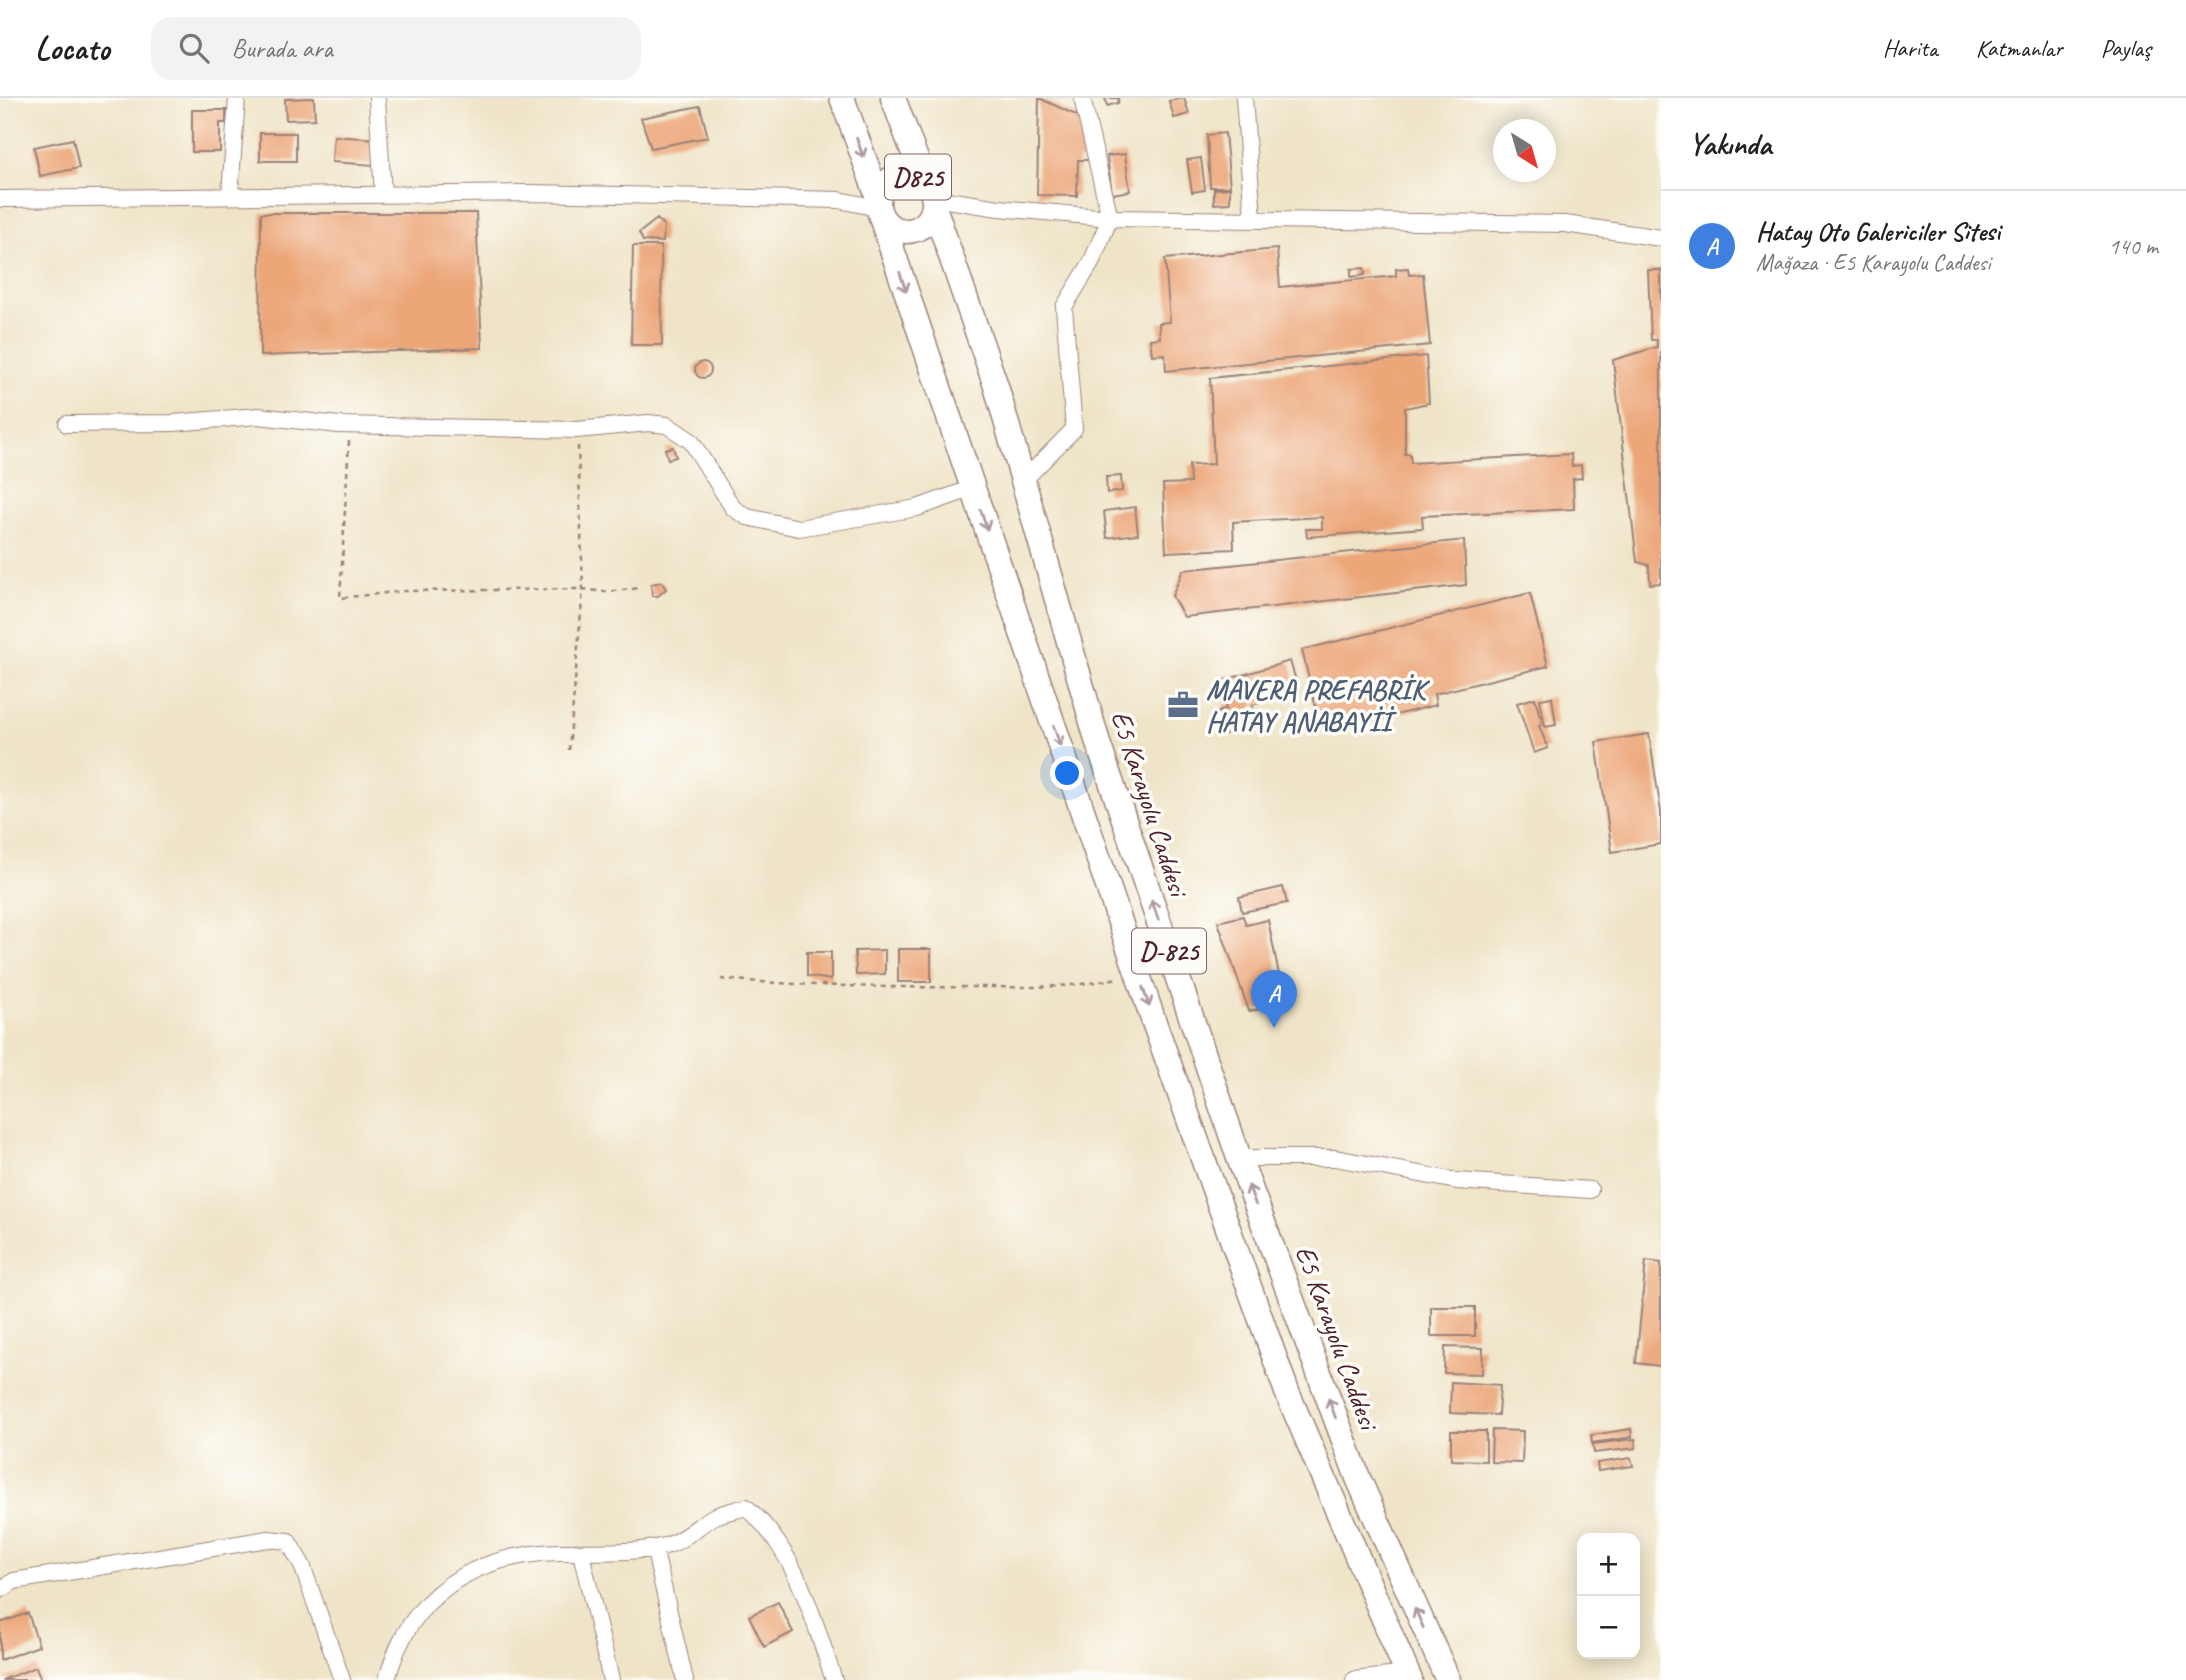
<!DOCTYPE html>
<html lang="tr">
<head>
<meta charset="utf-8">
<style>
  :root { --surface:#fff; --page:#f2f2f2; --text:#222; --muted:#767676; --line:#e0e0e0; --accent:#db2777 }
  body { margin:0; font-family:Caveat,sans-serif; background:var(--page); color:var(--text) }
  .controls { position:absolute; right:21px; bottom:21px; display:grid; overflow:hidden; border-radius:14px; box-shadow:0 4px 18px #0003 }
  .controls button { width:63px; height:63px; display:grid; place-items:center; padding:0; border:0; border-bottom:2px solid var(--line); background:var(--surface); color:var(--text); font:35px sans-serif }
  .compass { position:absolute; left:1493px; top:21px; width:63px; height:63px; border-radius:50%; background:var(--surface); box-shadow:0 4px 18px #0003; rotate:143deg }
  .you { position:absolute; left:1068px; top:676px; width:24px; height:24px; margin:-18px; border:5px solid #fff; border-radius:50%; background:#1a73e8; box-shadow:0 0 0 10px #1a73e833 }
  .badge { display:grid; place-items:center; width:46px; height:46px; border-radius:50%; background:var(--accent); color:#fff; font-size:23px; font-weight:700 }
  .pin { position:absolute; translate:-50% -58px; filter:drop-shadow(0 2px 4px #0008) }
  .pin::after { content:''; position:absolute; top:37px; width:24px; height:21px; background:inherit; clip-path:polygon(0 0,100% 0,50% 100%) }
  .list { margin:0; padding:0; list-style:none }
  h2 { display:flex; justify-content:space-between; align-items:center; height:91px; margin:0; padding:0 28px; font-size:30px }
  h2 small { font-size:23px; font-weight:400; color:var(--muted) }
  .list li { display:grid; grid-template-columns:46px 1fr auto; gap:21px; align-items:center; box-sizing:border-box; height:112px; padding:0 28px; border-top:2px solid var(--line) }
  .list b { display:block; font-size:26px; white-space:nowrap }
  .list p { margin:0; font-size:23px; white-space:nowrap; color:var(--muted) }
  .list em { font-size:23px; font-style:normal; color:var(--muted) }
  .icon { flex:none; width:38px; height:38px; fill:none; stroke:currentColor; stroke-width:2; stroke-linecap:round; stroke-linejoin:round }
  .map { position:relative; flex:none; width:1661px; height:1582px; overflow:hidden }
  header { display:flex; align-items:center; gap:42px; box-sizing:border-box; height:98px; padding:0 35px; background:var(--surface); border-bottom:2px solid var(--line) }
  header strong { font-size:33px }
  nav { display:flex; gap:38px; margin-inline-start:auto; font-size:24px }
  .search { width:490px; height:63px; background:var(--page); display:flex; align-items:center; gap:18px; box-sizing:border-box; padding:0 24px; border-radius:21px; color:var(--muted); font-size:26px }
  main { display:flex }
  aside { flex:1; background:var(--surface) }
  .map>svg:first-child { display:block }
</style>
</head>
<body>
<header>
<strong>Locato</strong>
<div class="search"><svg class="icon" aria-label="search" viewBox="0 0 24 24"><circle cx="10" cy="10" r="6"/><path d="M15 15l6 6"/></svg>Burada ara</div>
<nav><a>Harita</a><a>Katmanlar</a><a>Paylaş</a></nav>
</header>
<main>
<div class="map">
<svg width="1661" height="1582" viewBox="0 0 1661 1582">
  <rect width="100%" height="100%" fill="#fdfcf7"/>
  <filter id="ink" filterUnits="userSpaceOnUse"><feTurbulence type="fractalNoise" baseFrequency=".0143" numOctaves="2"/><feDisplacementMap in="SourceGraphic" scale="14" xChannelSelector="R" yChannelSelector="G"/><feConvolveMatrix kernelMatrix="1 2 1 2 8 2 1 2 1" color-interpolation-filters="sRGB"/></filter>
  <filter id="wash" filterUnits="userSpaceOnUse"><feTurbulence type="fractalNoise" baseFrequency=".00686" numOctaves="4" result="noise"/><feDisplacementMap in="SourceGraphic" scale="28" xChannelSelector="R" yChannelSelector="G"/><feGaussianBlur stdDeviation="1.57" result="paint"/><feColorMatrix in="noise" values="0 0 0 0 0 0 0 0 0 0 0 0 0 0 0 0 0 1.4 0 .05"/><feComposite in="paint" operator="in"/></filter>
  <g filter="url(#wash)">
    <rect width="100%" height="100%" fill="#efe4c7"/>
    <g id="blocks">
      <path fill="#eca678" d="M 314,0 L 315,21 L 286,22 L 285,1 Z
        M 1039,0 L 1080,19 L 1089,62 L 1078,62 L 1077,98 L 1037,97 Z
        M 1105,0 L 1119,0 L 1118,5 L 1107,8 Z
        M 1184,0 L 1189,16 L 1174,20 L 1169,3 Z
        M 700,8 L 708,39 L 651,50 L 641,20 Z
        M 192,12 L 226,12 L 226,25 L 220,25 L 220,54 L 192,54 Z
        M 260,35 L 296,35 L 296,63 L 260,63 Z
        M 1225,35 L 1230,89 L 1210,89 L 1207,37 Z
        M 334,38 L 376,41 L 374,67 L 332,64 Z
        M 73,41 L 79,70 L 40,78 L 34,49 Z
        M 1125,56 L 1130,93 L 1112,96 L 1107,58 Z
        M 1201,60 L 1205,92 L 1192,94 L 1187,62 Z
        M 1230,90 L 1230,105 L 1214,106 L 1214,91 Z
        M 261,115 L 476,115 L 482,250 L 260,258 Z
        M 657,121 L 664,128 L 663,144 L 643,143 L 639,135 Z
        M 633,148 L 661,148 L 662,247 L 631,247 Z
        M 1277,151 L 1280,189 L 1396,178 L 1396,171 L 1408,170 L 1409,177 L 1423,176 L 1430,247 L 1166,273 L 1165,256 L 1152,257 L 1150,241 L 1160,240 L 1159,225 L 1170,224 L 1165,161 Z
        M 1364,170 L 1365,177 L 1351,179 L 1351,171 Z
        M 1648,172 L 1661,172 L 1661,485 L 1650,486 L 1649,467 L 1637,464 L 1613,262 L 1657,249 L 1657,242 L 1651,242 Z
        M 1426,258 L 1429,305 L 1405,310 L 1405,356 L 1410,356 L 1411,365 L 1571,356 L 1572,368 L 1581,367 L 1582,380 L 1573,381 L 1574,411 L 1422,418 L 1423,430 L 1307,439 L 1306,431 L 1322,431 L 1322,419 L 1233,424 L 1234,451 L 1166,454 L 1163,386 L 1190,385 L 1189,367 L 1214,366 L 1210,280 Z
        M695 272a8 8 0 1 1 16 0a8 8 0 1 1-16 0Z
        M 673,349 L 676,359 L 668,361 L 665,351 Z
        M 1121,378 L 1122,393 L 1107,395 L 1106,379 Z
        M 1135,409 L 1138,436 L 1107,440 L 1104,413 Z
        M 1464,442 L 1466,487 L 1184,519 L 1172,498 L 1183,472 Z
        M 662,484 L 666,491 L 658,498 L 652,498 L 651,486 Z
        M 1530,495 L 1548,568 L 1434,596 L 1436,607 L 1331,633 L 1327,617 L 1318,619 L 1302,552 Z
        M 1290,563 L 1299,593 L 1252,607 L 1257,621 L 1244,625 L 1246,630 L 1225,636 L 1218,614 L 1226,611 L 1218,584 Z
        M 1552,599 L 1556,627 L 1545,629 L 1540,601 Z
        M 1535,600 L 1542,626 L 1539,628 L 1548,650 L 1534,655 L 1517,605 Z
        M 1649,636 L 1661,714 L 1661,746 L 1612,754 L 1596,644 Z
        M 1283,789 L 1287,805 L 1242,814 L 1239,799 Z
        M 1243,818 L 1246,827 L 1268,822 L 1285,907 L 1249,913 L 1218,824 Z
        M 898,851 L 931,851 L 931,884 L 898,884 Z
        M 885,852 L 885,876 L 856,877 L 855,853 Z
        M 807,854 L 831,854 L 831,882 L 807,878 Z
        M 1646,1163 L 1661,1165 L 1661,1268 L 1636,1265 Z
        M 1431,1209 L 1475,1209 L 1475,1238 L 1431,1238 Z
        M 1445,1249 L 1483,1250 L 1482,1276 L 1444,1275 Z
        M 1451,1284 L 1500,1287 L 1498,1317 L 1450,1315 Z
        M 1631,1331 L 1632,1339 L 1592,1345 L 1591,1337 Z
        M 1492,1332 L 1523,1333 L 1522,1365 L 1491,1364 Z
        M 1451,1333 L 1486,1333 L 1486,1363 L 1451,1362 Z
        M 1635,1341 L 1636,1350 L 1594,1355 L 1593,1346 Z
        M 1631,1360 L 1633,1368 L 1598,1373 L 1597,1365 Z
        M 778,1504 L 793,1534 L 764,1549 L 749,1518 Z
        M 28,1515 L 39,1548 L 0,1562 L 0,1525 Z
        M 36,1569 L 41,1582 L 2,1582 Z"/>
    </g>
  </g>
  <g filter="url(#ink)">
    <use href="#blocks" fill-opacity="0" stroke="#9c8279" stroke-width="2"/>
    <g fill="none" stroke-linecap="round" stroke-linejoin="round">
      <g stroke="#9c8279" stroke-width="18">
        <path id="minor" d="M 377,0 L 383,97
          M 1244,0 L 1253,120
          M 230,96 L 237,0
          M 934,100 L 999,110 L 1110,120 L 1565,126 L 1661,140
          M 0,101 L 532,95 L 839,102 L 878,110
          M 67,326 L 173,325 L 258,318 L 339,327 L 577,332 L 648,325 L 667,327 L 691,343 L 733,410 L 747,419 L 799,430 L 917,410 L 973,390
          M 1023,383 L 1074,331 L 1064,209 L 1091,165 L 1110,120 L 1082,0
          M 1239,1060 L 1335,1060 L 1457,1083 L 1590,1092
          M 654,1450 L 685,1582
          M 581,1455 L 611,1582
          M 0,1492 L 14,1483 L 268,1441 L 288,1443 L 302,1467 L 342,1582
          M 387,1582 C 408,1497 474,1456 560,1454 C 596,1453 630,1456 665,1448 C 683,1444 699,1426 715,1418 C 725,1414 736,1412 746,1409 C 797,1453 813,1520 834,1582
          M 1354,1582 L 1407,1576"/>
      </g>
      <g stroke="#9c8279" stroke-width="27">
        <path id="highway" d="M 842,0 L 878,99
          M 893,0 L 924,82
          M878 105a28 28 0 1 1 56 0a28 28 0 1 1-56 0Z
          M 934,109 L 996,288 L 1098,645 L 1239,1060 L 1358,1380 L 1448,1582
          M 881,119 L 1155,927 L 1287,1294 L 1410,1582"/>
      </g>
      <path stroke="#9c8279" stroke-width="2.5" stroke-dasharray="5 5" stroke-linecap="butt" d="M 349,343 L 340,500 L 404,493 L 583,491 L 605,494 L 640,490
        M 569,652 L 583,491 L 578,348
        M 721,881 C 805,888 889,890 973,889 C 1022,889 1069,891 1117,880"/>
      <use href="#minor" stroke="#fff" stroke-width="16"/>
      <use href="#highway" stroke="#fff" stroke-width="24"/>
    </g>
    <defs><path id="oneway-shaft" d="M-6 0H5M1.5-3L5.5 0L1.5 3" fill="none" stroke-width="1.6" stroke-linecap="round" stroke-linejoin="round" transform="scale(1.75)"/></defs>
    <g stroke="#ae9aa0">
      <use href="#oneway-shaft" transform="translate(860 50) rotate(71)"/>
      <use href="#oneway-shaft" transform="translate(903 184) rotate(71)"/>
      <use href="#oneway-shaft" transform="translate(984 422) rotate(71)"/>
      <use href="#oneway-shaft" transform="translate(1057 638) rotate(71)"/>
      <use href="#oneway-shaft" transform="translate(1155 812) rotate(-109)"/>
      <use href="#oneway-shaft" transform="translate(1146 899) rotate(71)"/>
      <use href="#oneway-shaft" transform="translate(1252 1097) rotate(-110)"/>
      <use href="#oneway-shaft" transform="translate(1332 1310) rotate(-110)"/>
      <use href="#oneway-shaft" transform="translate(1419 1520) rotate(-114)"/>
    </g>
  </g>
  <defs>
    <g id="office-bare" transform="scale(2.415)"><path d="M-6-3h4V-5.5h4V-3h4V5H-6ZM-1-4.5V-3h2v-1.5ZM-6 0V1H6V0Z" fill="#5c6f8a" stroke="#fdfcf7" stroke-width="2.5" paint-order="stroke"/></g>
  </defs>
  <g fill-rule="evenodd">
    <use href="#office-bare" x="1183" y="607"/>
  </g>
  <g text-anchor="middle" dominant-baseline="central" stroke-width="7" stroke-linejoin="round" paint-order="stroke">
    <g fill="#fdfcf7" stroke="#806168" stroke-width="2">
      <rect x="885" y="56.5" width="66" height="45" rx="5"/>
      <rect x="1132" y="830.5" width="74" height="45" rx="5"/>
    </g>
    <g font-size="26" font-weight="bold" fill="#4a1f2b">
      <text x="918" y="79">D825</text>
      <text x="1169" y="853">D-825</text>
    </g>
    <g font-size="28" font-weight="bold" fill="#4e5e75" stroke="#fdfcf7" text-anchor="start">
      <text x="1206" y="591">MAVERA PREFABRİK<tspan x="1206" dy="32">HATAY ANABAYİİ</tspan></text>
    </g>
    <g font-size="28" fill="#4a1f2b" stroke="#fdfcf7">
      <text transform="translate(1150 705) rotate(72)">E5 Karayolu Caddesi</text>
      <text transform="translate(1337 1239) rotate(70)">E5 Karayolu Caddesi</text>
    </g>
  </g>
</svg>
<div class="controls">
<button>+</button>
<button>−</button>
</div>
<svg class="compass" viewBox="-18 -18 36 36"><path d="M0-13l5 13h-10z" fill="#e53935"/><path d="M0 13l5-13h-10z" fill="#767676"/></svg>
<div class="you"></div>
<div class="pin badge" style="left:1274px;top:930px;background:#3f7fe0">A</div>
</div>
<aside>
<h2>Yakında<small></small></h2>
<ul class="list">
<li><span class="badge" style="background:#3f7fe0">A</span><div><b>Hatay Oto Galericiler Sitesi</b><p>Mağaza · E5 Karayolu Caddesi</p></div><em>140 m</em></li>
</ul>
</aside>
</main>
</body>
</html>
